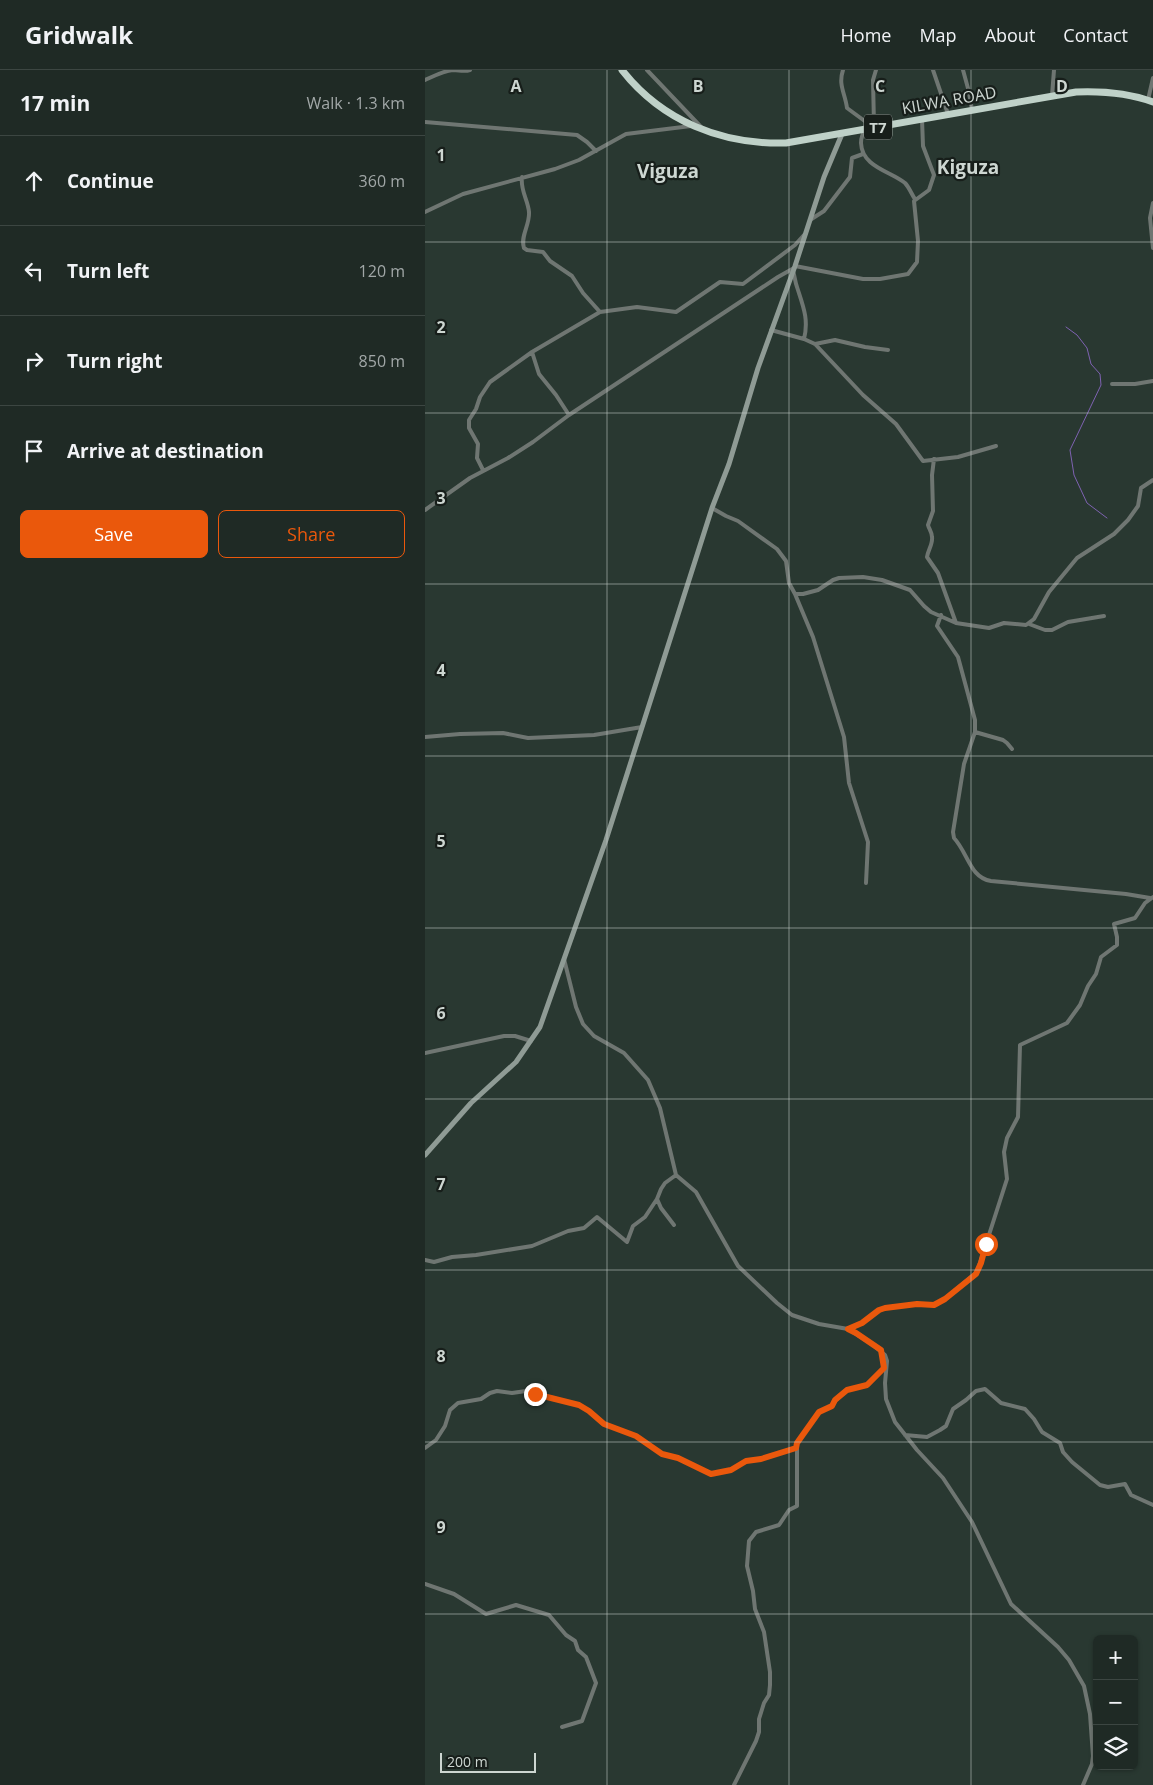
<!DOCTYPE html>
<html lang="en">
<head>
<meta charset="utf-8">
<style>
  :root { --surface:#1f2a25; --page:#27322d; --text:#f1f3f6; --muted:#a1a7a7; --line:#3c4642; --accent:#ea580c }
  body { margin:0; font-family:"Open Sans",sans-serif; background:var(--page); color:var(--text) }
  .controls { position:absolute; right:15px; bottom:15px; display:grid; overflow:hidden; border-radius:8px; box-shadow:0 1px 4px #0004 }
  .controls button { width:45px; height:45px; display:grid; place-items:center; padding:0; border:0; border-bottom:1px solid var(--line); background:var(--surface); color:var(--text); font:25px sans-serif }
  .scale { position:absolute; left:15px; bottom:12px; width:96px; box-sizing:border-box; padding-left:5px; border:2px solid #cdd6d1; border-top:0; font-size:14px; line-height:18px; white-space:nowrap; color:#cdd6d1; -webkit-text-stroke:4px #171e1a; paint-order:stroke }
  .stop { position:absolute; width:15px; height:15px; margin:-11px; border:4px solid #ea580c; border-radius:50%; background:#fff }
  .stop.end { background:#ea580c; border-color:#fff; box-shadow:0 1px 5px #0008 }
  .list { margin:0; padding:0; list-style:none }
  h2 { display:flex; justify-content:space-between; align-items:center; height:65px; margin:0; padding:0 20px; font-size:21px }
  h2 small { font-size:16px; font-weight:400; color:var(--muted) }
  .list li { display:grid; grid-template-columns:32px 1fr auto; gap:15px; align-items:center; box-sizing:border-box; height:90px; padding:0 20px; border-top:1px solid var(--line) }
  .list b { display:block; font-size:19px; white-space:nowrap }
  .list em { font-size:16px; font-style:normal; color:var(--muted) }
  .actions { display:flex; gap:10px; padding:15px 20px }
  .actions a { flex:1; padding:11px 0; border:1px solid var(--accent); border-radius:8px; text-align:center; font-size:18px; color:var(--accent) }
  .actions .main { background:var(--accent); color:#fff }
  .icon { flex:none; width:28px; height:28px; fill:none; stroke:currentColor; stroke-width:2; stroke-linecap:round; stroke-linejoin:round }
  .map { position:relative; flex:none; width:728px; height:1715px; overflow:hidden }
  header { display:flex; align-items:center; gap:30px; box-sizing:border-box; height:70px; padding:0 25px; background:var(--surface); border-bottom:1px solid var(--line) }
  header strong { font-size:24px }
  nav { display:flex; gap:28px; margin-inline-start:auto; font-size:18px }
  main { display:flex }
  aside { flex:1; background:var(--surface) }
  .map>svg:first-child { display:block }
</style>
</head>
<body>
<header>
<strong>Gridwalk</strong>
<nav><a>Home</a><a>Map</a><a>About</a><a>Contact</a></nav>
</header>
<main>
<aside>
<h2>17 min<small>Walk · 1.3 km</small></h2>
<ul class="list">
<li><svg class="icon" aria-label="ahead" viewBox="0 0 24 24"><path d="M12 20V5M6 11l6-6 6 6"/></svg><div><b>Continue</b></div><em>360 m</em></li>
<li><svg class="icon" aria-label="left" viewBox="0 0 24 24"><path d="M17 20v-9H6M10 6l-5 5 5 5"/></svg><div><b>Turn left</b></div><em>120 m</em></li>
<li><svg class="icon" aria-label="right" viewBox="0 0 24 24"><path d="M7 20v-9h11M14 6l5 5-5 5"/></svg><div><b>Turn right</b></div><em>850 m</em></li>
<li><svg class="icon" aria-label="arrive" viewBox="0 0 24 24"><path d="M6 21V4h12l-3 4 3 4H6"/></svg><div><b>Arrive at destination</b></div></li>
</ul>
<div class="actions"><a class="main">Save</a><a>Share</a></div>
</aside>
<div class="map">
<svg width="728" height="1715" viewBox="0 0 728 1715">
  <rect width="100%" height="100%" fill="#293831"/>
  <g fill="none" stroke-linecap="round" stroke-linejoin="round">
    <path stroke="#7e62b1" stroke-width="1" d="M 641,257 L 652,265 L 662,278 L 666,294 L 675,304 L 676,315 L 645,380 L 649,405 L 662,433 L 682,448"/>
    <path stroke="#6f7672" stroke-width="4" d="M 222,0 L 277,58
      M 418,0 C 413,15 420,23 422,38 L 441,52 L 449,54
      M 508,0 L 523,44
      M 538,0 L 544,22 L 547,40
      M 0,10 C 9,6 18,1 28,0 C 34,0 39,2 45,0
      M 627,26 L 629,0
      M 723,30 L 728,8
      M 0,52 L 152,65 L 162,72 L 171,81
      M 449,55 L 448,10 L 451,0
      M 441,59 C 437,64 436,67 436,73 C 437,97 465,101 480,113 C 484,117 487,125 490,129
      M 97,107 C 95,120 103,130 104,142 C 105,155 95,166 99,178 L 102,180 L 118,182 L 125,191 L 147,206 L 158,223 L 175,242 L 212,237 L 251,242 L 295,212 L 318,214 L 370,175 L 379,165
      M 728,133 L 725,148 L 728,178
      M 0,142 L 38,124 L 130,99 L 154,90 L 201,64 L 266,56
      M 385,150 L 399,141 L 425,107 L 427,88 L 438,84
      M 370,196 L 438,209 L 455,209 L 483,204 L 492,192 L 493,171 L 489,131 L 504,120 L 509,105 L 498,76 L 497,49
      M 368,201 C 370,207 370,212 372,217 C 378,236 384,249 379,269
      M 346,260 L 379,269 L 390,274 L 438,325 L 471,354 L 498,391 L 533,387 L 571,376
      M 390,274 L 410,270 L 440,277 L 463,280
      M 107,282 L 114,304 L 131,325 L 144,345
      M 687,314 L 710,314 L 728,311
      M 509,389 L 507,405 L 508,441 L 503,455 C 504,459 507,462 507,467 C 508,474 503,480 502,487 L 513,503 L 531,553
      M 58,400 L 52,388 L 53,374 L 44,358 L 44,350 L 51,339 L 55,327 L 65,312 L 107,282 L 175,242
      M 287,438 L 301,446 L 313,451 L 352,479 L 361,491 L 364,513 L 370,524 L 378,524 L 393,520 L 408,510 L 414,508 L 438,507 L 457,510 L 485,520 L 499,536 L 506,542 L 531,553 L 564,558 L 579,553 L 601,555 L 609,549 L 624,522 L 652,488 L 689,464 L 703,450 L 713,436 L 716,418 L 728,410
      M 0,440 L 45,408 L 83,388 L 108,372 L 144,345 L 353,207 L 369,198
      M 370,524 L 388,567 L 419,667 L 424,713 L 443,772 L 441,813
      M 516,545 L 512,556 L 533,587 L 550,650 L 550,662 L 539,694 L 528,762 L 529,768 C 543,783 545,808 566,811 L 701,824 L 725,828
      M 604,554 L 620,560 L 627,560 L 643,552 L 679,546
      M 550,662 L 578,670 L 582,673 L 587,679
      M 0,667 L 35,664 L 78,663 L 103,668 L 169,665 L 217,657
      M 139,889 L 151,937 L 158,954 L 169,966 L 199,983 L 223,1010 L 235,1038 L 251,1105 L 271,1122 L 313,1196 L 352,1233 L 367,1245 L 394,1254 L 423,1259 L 447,1274 L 460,1285 L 462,1291 L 460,1313 L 461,1329 L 470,1352 L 492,1380 L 518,1408 L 547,1452 L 586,1534 L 633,1577 L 644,1590 L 659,1616 L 665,1644 L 668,1686 L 667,1694 L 658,1715
      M 0,983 L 79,966 L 90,966 L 106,971
      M 232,1129 L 236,1138 L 249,1155
      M 0,1190 L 9,1192 L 27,1187 L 51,1185 L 107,1176 L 143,1161 L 159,1158 L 172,1147 L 202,1172 L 208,1156 L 220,1147 L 232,1129 L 236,1119 L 240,1113 L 251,1105
      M 423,1259 L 437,1253 L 453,1241 L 460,1238 L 492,1234 L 511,1234 L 520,1229 L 552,1202 L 582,1109 L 579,1082 L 582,1068 L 593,1047 L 595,975 L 642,953 L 655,935 L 663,916 L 671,904 L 676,887 L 692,875 L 692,867 L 689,854 L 710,848 L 720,833 L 728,827
      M 480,1365 L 502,1367 L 515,1360 L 521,1356 L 528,1339 L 541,1330 L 551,1321 L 560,1319 L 576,1333 L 600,1339 L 609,1349 L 617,1362 L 635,1373 L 638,1382 L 647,1392 L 675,1415 L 683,1417 L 700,1414 L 706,1425 L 728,1435
      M 0,1378 L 11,1370 L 20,1356 L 25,1340 L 33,1333 L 56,1329 L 65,1323 L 72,1321 L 87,1323 L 101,1321 L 154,1335 L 164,1341 L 179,1354 L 211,1366 L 237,1384 L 253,1388 L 286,1404 L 306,1400 L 321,1391 L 336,1389 L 371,1378
      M 0,1514 L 29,1524 L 61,1544 L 91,1535 L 124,1545 L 141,1565 L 150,1571 L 153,1580 L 161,1587 L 171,1613 L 157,1651 L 137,1657
      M 309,1715 L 331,1671 L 334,1662 L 334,1649 L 339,1633 L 344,1625 L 345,1615 L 345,1602 L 339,1562 L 330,1539 L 328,1521 L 322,1496 L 324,1471 L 331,1462 L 354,1455 L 364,1440 L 372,1436 L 372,1373 L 394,1342 L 407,1336 L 411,1330 L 422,1320 L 443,1315 L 459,1298 L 460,1295 L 455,1280"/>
    <path stroke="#8f9b95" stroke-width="5" d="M 0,1085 L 46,1033 L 91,992 L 115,957 L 181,770 L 287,438 L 304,394 L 333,298 L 370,196 L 399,107 L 417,64"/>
    <path stroke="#bfd1c8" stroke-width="7" d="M 197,0 C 237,51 297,75 361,73 L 651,22 C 677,21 704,23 728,32"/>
  </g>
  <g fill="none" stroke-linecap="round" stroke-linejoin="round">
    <path stroke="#ea580c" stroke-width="6" d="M 110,1324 L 154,1335 L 164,1341 L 179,1354 L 211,1366 L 237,1384 L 253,1388 L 286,1404 L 306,1400 L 321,1391 L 336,1389 L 371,1378 L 372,1373 L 394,1342 L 407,1336 L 410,1330 L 422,1320 L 442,1315 L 459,1298 L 456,1280 L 431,1263 L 423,1259 L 437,1253 L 454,1240 L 460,1238 L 492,1234 L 509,1235 L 520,1229 L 551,1204 L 556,1193 L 561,1174"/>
  </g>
  <path fill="none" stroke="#cdd6d1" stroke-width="1" stroke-opacity="0.55" d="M 182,0 L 182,1715M 364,0 L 364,1715M 546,0 L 546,1715M 0,172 L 728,172M 0,343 L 728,343M 0,514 L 728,514M 0,686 L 728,686M 0,858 L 728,858M 0,1029 L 728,1029M 0,1200 L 728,1200M 0,1372 L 728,1372M 0,1544 L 728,1544"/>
  <g text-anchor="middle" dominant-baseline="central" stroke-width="4.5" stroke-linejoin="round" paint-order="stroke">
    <rect fill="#171e1a" stroke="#969f9a" stroke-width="1" x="439" y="44.5" width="28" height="25" rx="4"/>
    <g font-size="15" font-weight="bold" fill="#cdd6d1">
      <text x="453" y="57">T7</text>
    </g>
    <g font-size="16" fill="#cdd6d1" stroke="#171e1a">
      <text transform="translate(524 30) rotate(-10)">KILWA ROAD</text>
    </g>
    <g font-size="19" font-weight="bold" fill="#cdd6d1" stroke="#171e1a">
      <text x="543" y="97">Kiguza</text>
      <text x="243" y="101">Viguza</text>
    </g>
  </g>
  <g font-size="16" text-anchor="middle" font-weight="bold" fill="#cdd6d1" stroke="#171e1a" stroke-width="4.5" stroke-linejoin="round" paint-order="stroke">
    <text x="91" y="22">A</text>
    <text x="273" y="22">B</text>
    <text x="455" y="22">C</text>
    <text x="637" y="22">D</text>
    <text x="16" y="91">1</text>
    <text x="16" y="263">2</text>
    <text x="16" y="434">3</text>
    <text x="16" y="606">4</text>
    <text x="16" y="777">5</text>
    <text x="16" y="949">6</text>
    <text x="16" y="1120">7</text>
    <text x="16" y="1292">8</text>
    <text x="16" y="1463">9</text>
  </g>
</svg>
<div class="controls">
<button>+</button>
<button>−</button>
<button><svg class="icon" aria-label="layers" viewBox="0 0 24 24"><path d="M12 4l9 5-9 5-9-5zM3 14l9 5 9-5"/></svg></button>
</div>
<div class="scale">200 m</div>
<div class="stop" style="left:561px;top:1174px"></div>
<div class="stop end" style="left:110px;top:1324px"></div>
</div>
</main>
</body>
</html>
